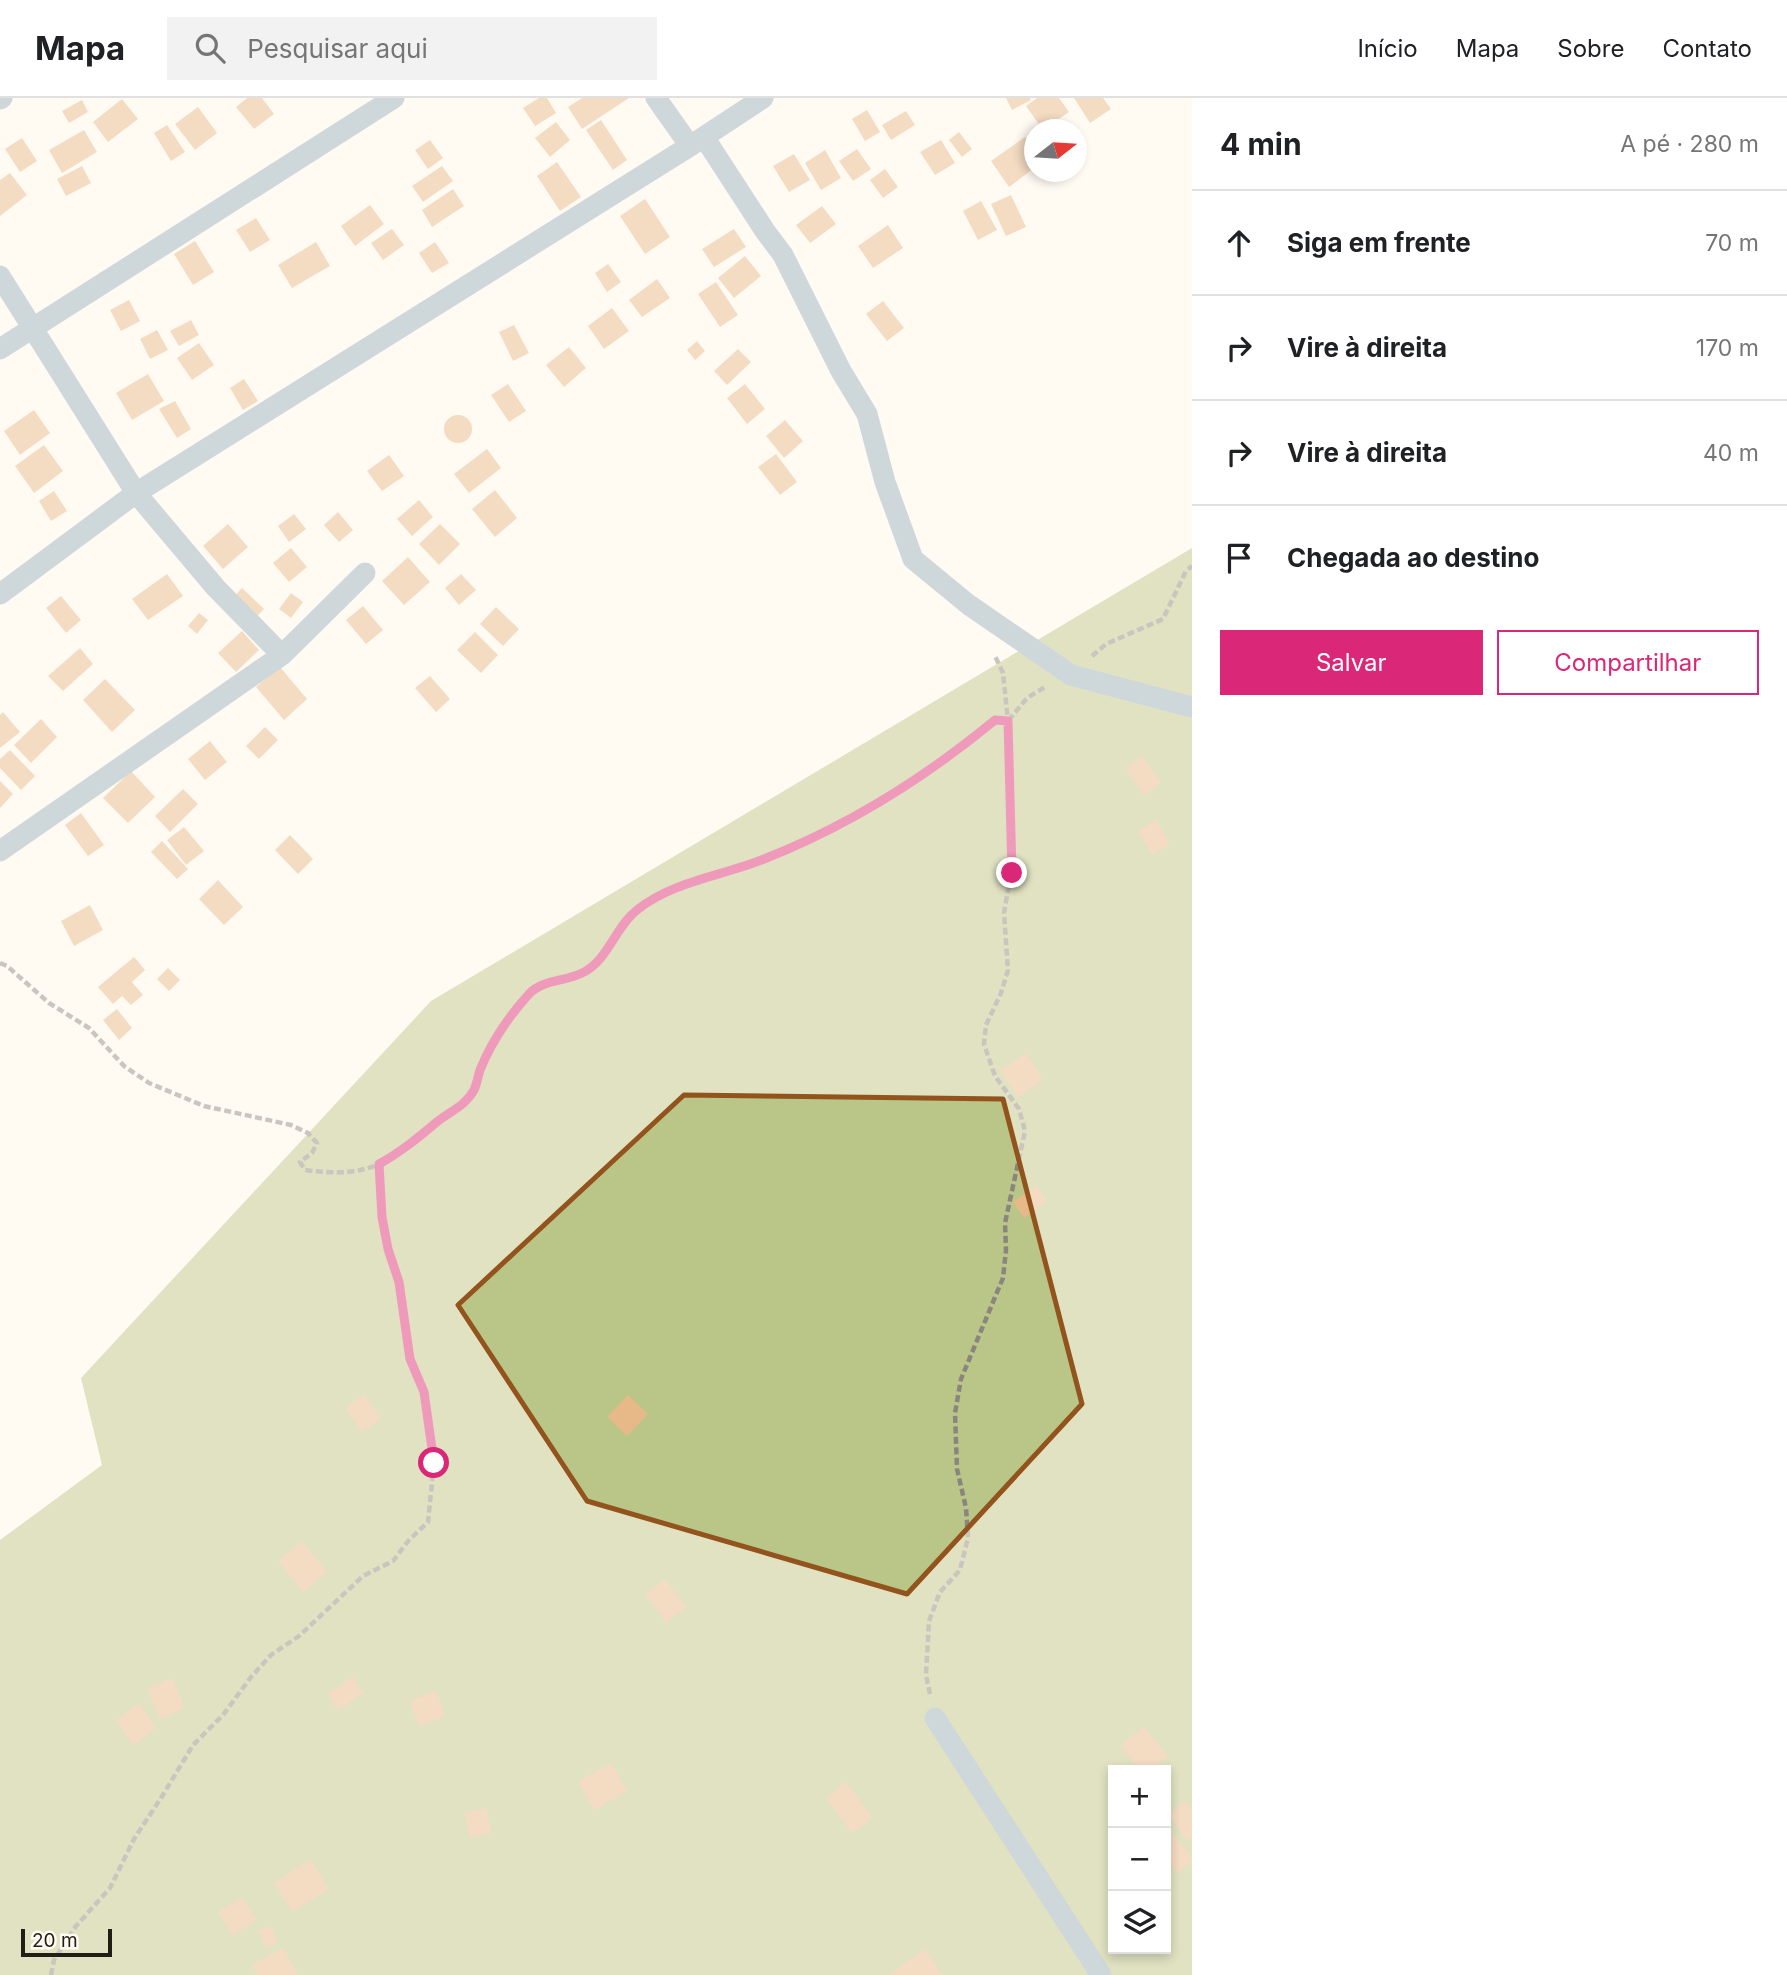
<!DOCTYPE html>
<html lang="pt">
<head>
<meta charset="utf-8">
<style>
  :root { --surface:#fff; --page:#f2f2f2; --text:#202124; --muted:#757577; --line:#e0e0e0; --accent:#db2777 }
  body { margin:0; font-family:Inter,sans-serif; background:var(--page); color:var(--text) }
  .controls { position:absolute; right:21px; bottom:21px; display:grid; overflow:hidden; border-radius:0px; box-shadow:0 4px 10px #0003 }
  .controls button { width:63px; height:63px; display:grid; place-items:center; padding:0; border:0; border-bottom:2px solid var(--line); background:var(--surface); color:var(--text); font:35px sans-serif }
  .compass { position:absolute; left:1024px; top:21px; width:63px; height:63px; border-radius:50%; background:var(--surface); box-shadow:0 4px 10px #0003; rotate:73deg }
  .scale { position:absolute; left:21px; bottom:18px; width:91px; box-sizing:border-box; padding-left:7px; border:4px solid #221e17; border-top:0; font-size:19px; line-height:24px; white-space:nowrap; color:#221e17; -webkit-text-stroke:5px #fffaf2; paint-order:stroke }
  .stop { position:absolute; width:21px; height:21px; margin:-16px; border:5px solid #db2777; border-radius:50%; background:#fff }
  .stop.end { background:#db2777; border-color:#fff; box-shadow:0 2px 7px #0008 }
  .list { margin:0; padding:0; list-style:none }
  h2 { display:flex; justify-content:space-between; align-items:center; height:91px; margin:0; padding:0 28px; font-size:30px }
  h2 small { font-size:23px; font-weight:400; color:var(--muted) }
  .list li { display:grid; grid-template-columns:46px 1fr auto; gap:21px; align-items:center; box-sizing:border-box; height:105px; padding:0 28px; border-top:2px solid var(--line) }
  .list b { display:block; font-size:26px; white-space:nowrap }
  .list em { font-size:23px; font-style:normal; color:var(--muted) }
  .actions { display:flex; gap:14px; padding:21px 28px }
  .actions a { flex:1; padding:16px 0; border:2px solid var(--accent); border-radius:0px; text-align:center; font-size:24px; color:var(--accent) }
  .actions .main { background:var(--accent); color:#fff }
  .icon { flex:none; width:38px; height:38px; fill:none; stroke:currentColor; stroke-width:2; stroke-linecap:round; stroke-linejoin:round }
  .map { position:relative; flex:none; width:1192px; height:1877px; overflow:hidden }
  header { display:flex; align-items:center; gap:42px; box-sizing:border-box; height:98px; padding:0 35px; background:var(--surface); border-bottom:2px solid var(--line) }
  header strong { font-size:33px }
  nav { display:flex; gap:38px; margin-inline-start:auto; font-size:24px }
  .search { width:490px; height:63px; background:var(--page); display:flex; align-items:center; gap:18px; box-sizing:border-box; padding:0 24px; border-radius:0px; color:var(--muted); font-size:26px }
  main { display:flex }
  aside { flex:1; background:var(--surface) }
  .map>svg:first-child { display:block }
</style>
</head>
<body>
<header>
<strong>Mapa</strong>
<div class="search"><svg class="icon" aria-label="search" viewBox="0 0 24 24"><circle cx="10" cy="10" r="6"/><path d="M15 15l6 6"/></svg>Pesquisar aqui</div>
<nav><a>Início</a><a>Mapa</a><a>Sobre</a><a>Contato</a></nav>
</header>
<main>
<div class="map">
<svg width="1192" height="1877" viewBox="0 0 1192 1877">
  <rect width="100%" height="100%" fill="#fffaf2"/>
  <path fill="#bac588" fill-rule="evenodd" d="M 1192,450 L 1192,1877 L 0,1877 L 0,1442 L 102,1367 L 81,1280 L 431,903 ZM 1113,1672 L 1166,1672 L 1166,1851 L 1113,1851 Z"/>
  <path fill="#e7b989" d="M 247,0 L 262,0 L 274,16 L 254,31 L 236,9 Z
    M 539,0 L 547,0 L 556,15 L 535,28 L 523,10 Z
    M 582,0 L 629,0 L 582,31 L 568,9 Z
    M 1006,0 L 1030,0 L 1031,2 L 1012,12 Z
    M 1037,0 L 1059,0 L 1069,14 L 1043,32 L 1026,8 Z
    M 1074,0 L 1103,0 L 1111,11 L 1090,25 Z
    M 122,1 L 138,21 L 108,44 L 93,24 Z
    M 82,2 L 88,14 L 69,25 L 62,13 Z
    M 198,9 L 217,35 L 195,52 L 175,26 Z
    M 867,12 L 880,34 L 865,43 L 852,21 Z
    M 906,13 L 915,27 L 891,42 L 882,27 Z
    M 601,22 L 627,62 L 613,72 L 586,32 Z
    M 556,24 L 570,42 L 550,59 L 535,40 Z
    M 167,27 L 185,54 L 171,63 L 154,35 Z
    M 84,32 L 97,54 L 62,75 L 49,52 Z
    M 959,34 L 972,51 L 962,59 L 949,42 Z
    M 1025,39 L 1034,52 L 1034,70 L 1009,89 L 991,63 Z
    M 22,40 L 37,63 L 20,74 L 5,51 Z
    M 430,42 L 443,60 L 428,71 L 415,52 Z
    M 941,42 L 955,65 L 935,77 L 920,54 Z
    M 857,51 L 871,71 L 853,83 L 839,63 Z
    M 825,52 L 841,80 L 821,92 L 805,65 Z
    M 794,56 L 810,82 L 789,94 L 773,68 Z
    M 557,64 L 581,99 L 560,113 L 537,78 Z
    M 82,68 L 91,85 L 66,98 L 57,81 Z
    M 442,68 L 453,83 L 423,104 L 412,88 Z
    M 885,71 L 898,89 L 883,100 L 870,82 Z
    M 10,75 L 27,97 L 0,118 L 0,82 Z
    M 453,91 L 464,108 L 432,129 L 422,112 Z
    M 1011,97 L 1026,129 L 1006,138 L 991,106 Z
    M 645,101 L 670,139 L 645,156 L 620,118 Z
    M 981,103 L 997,132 L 978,142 L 963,113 Z
    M 370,107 L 384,126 L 355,148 L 341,128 Z
    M 822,108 L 836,126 L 810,145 L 796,127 Z
    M 256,120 L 270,142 L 250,154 L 236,132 Z
    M 888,127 L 903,150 L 873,170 L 858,148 Z
    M 392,131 L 404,147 L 383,162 L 371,145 Z
    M 734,131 L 746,149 L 714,169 L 702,151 Z
    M 195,143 L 214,174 L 193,187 L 174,156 Z
    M 316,144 L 330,168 L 292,190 L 278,167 Z
    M 435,144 L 449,165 L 432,175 L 419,155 Z
    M 745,158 L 761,178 L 734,200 L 718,180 Z
    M 608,166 L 621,184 L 607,194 L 595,175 Z
    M 657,181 L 670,200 L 642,219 L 629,202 Z
    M 716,184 L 738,217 L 720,229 L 698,196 Z
    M 129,202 L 140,223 L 121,233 L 110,212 Z
    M 883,203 L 904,230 L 887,243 L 866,216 Z
    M 612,210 L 629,233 L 604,251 L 588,228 Z
    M 191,222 L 199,237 L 179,248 L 170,233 Z
    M 514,227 L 529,255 L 513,263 L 499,234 Z
    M 157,232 L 168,252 L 150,261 L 140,241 Z
    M 697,243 L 705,253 L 695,262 L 687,252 Z
    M 199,245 L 214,267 L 192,282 L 177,260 Z
    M 569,249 L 586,270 L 564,289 L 546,267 Z
    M 738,251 L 751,264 L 727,287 L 714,273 Z
    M 148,276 L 164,303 L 132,322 L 116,295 Z
    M 244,281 L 258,303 L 243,312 L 230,290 Z
    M 508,286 L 526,313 L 509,324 L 491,297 Z
    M 745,286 L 765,311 L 747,326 L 727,300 Z
    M 175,303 L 191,331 L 177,340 L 159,311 Z
    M 34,312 L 50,335 L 20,357 L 4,333 Z
    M444 331a14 14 0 1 1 28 0a14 14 0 1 1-28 0Z
    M 785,322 L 803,343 L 784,360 L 766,338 Z
    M 44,347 L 63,373 L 34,395 L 15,368 Z
    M 487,351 L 501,370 L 469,395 L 454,376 Z
    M 776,356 L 797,384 L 780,397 L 758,369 Z
    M 389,357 L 404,378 L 382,393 L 367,373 Z
    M 495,392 L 517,420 L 495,439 L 472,411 Z
    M 54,393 L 67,413 L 51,423 L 39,403 Z
    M 419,402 L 433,419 L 412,438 L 397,421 Z
    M 338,414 L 353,432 L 339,444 L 324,427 Z
    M 294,416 L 306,431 L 289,444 L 278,428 Z
    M 228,426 L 248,449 L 223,471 L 203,448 Z
    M 440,426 L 460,446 L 439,467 L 419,446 Z
    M 291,450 L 307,469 L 289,484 L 273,465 Z
    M 408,459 L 430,484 L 404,507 L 382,483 Z
    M 167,476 L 183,498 L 148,522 L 132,501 Z
    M 461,476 L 476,492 L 459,507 L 445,490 Z
    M 242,490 L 264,511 L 251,524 L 230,503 Z
    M 291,495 L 303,504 L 291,520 L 279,511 Z
    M 61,498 L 81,522 L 66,535 L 46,510 Z
    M 363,508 L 383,532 L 366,546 L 346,522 Z
    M 496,509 L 519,531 L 503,548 L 480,526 Z
    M 199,515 L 208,522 L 197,536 L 188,528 Z
    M 242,533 L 259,552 L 236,574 L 218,555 Z
    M 475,534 L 498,557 L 481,575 L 457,552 Z
    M 80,550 L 93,566 L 63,593 L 48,578 Z
    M 280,569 L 307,601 L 284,622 L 256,589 Z
    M 430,578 L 450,601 L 436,614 L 415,590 Z
    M 105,581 L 135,612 L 112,634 L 83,602 Z
    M 3,614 L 20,634 L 0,650 L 0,617 Z
    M 41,621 L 57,639 L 31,665 L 14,647 Z
    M 265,629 L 278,642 L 259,661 L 246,648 Z
    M 210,643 L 227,664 L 205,682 L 188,661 Z
    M 10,652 L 35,678 L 21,692 L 0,670 L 0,661 Z
    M 1142,658 L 1161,685 L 1144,697 L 1125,670 Z
    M 131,673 L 155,699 L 128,725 L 103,700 Z
    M 0,683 L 13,696 L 0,710 Z
    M 183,691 L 198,706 L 170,734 L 155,718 Z
    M 81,715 L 104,747 L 88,758 L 65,727 Z
    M 1156,722 L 1170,746 L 1152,757 L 1138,733 Z
    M 184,729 L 204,753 L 186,767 L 167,742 Z
    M 290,737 L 313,761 L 298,776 L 275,752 Z
    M 162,743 L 188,771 L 177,781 L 151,754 Z
    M 218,782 L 243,809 L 224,827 L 199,801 Z
    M 90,807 L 103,832 L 74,848 L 61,823 Z
    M 134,859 L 145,872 L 132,884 L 143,897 L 131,907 L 122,898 L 113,906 L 98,889 Z
    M 168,870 L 180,882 L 169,893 L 157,881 Z
    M 117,911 L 132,930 L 119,942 L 103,922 Z
    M 1026,955 L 1043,982 L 1018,999 L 1000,972 Z
    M 1036,1087 L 1047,1103 L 1024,1120 L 1013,1104 Z
    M 364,1296 L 381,1321 L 362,1334 L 345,1310 Z
    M 628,1297 L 648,1316 L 627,1338 L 607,1319 Z
    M 302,1443 L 327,1474 L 303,1494 L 278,1463 Z
    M 665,1481 L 686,1509 L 666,1524 L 645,1496 Z
    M 353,1579 L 363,1595 L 338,1612 L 327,1596 Z
    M 172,1580 L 185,1610 L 160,1621 L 147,1591 Z
    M 436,1593 L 445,1618 L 419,1628 L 410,1603 Z
    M 139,1605 L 156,1630 L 133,1647 L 116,1622 Z
    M 1144,1629 L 1168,1658 L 1151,1672 L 1140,1672 L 1120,1647 Z
    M 611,1665 L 627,1693 L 594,1712 L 578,1684 Z
    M 846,1684 L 873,1720 L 852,1735 L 826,1700 Z
    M 1185,1703 L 1192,1712 L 1192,1740 L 1188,1743 L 1168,1716 Z
    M 486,1710 L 492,1735 L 470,1740 L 464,1715 Z
    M 1166,1726 L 1192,1760 L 1192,1762 L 1177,1775 L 1166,1760 Z
    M 310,1761 L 329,1791 L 292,1814 L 274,1785 Z
    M 242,1799 L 257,1822 L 233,1837 L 218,1814 Z
    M 271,1828 L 278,1844 L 266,1850 L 258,1833 Z
    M 283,1850 L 298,1877 L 258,1877 L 252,1867 Z
    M 924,1851 L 943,1877 L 889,1877 Z"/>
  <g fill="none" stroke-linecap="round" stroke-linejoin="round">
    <path stroke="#8a857e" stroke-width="4.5" stroke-dasharray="7 3.5" stroke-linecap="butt" d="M 1092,558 L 1106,546 L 1163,521 L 1186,473 L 1192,468
      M 0,865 L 7,868 L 49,905 L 89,930 L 124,968 L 149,985 L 204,1008 L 291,1027 L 308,1035 L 317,1045 L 312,1055 L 300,1064 L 305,1072 C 372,1081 389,1064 438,1023 C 450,1013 466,1007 474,992 C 477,986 478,979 480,972 C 488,952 515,906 532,893 C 549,881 572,883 586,872 C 612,852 619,820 650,803 C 686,783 727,776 764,761 C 848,728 926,679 995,622 L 1008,623 L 1027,600 L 1045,589
      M 930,1596 L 926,1577 L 929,1523 L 940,1494 L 960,1472 L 968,1440 L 966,1410 L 957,1371 L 955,1315 L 961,1281 L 1003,1180 L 1006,1152 L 1005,1125 L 1025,1033 L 1019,1011 L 995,978 L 984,946 L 986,927 L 1001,895 L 1008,872 L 1004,815 L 1011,775 L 1008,623 L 1003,575 L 995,558
      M 51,1877 L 54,1862 L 76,1828 L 110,1790 L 134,1741 L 161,1700 L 193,1647 L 223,1617 L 251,1579 L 271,1557 L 299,1538 L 363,1478 L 393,1463 L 409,1442 L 428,1424 L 434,1365 L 424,1294 L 410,1261 L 399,1184 L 388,1151 L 382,1119 L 379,1066"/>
    <path stroke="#92b0bc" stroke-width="21" d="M 656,0 L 690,48
      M 0,1 L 2,0
      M 704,39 L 765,133 L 783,157 L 841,273 L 867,316 L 885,384 L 913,461 L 969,507 L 1071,577 L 1192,609
      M 0,178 L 136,395 L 216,490 L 282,557
      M 0,251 L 394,0
      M 0,496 L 136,395 L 690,48 L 763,0
      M 0,753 L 282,557 L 365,475
      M 935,1620 L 1101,1877"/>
  </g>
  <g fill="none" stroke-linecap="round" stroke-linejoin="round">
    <path stroke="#db2777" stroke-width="9" d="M 434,1365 L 424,1294 L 410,1261 L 399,1184 L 388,1151 L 382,1119 L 379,1066 C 401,1054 419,1039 438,1023 C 451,1013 466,1007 474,992 C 477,986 478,978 480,972 C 491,945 509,918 529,896 C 543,881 564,884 582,875 C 608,863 615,829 637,812 C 673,783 723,778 764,761 C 848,728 926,679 995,622 L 1008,623 L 1012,775"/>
  </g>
  <path d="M0 0H1192V1877H0ZM 684,997 L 1003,1001 L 1082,1306 L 907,1496 L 587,1403 L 458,1207 Z" fill="#fffaf2" fill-opacity=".55" fill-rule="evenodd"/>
  <path fill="none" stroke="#93531d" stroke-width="5" stroke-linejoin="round" d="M 684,997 L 1003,1001 L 1082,1306 L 907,1496 L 587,1403 L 458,1207 Z"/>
</svg>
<div class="controls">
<button>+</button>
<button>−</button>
<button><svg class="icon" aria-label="layers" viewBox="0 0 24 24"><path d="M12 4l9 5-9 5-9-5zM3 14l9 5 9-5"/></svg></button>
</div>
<svg class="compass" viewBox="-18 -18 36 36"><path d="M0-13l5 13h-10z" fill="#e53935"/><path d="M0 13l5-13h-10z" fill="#757577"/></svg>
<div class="scale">20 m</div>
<div class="stop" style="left:434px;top:1365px"></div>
<div class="stop end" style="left:1012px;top:775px"></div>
</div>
<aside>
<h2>4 min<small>A pé · 280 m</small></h2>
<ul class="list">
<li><svg class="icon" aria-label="ahead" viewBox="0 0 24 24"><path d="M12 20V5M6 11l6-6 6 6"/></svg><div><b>Siga em frente</b></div><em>70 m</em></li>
<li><svg class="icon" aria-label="right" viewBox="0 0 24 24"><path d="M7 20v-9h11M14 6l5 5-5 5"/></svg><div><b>Vire à direita</b></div><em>170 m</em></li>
<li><svg class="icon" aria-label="right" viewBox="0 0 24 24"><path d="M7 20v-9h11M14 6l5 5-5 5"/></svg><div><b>Vire à direita</b></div><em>40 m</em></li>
<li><svg class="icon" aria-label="arrive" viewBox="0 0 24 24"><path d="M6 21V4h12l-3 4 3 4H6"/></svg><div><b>Chegada ao destino</b></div></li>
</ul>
<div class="actions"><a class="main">Salvar</a><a>Compartilhar</a></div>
</aside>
</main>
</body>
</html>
